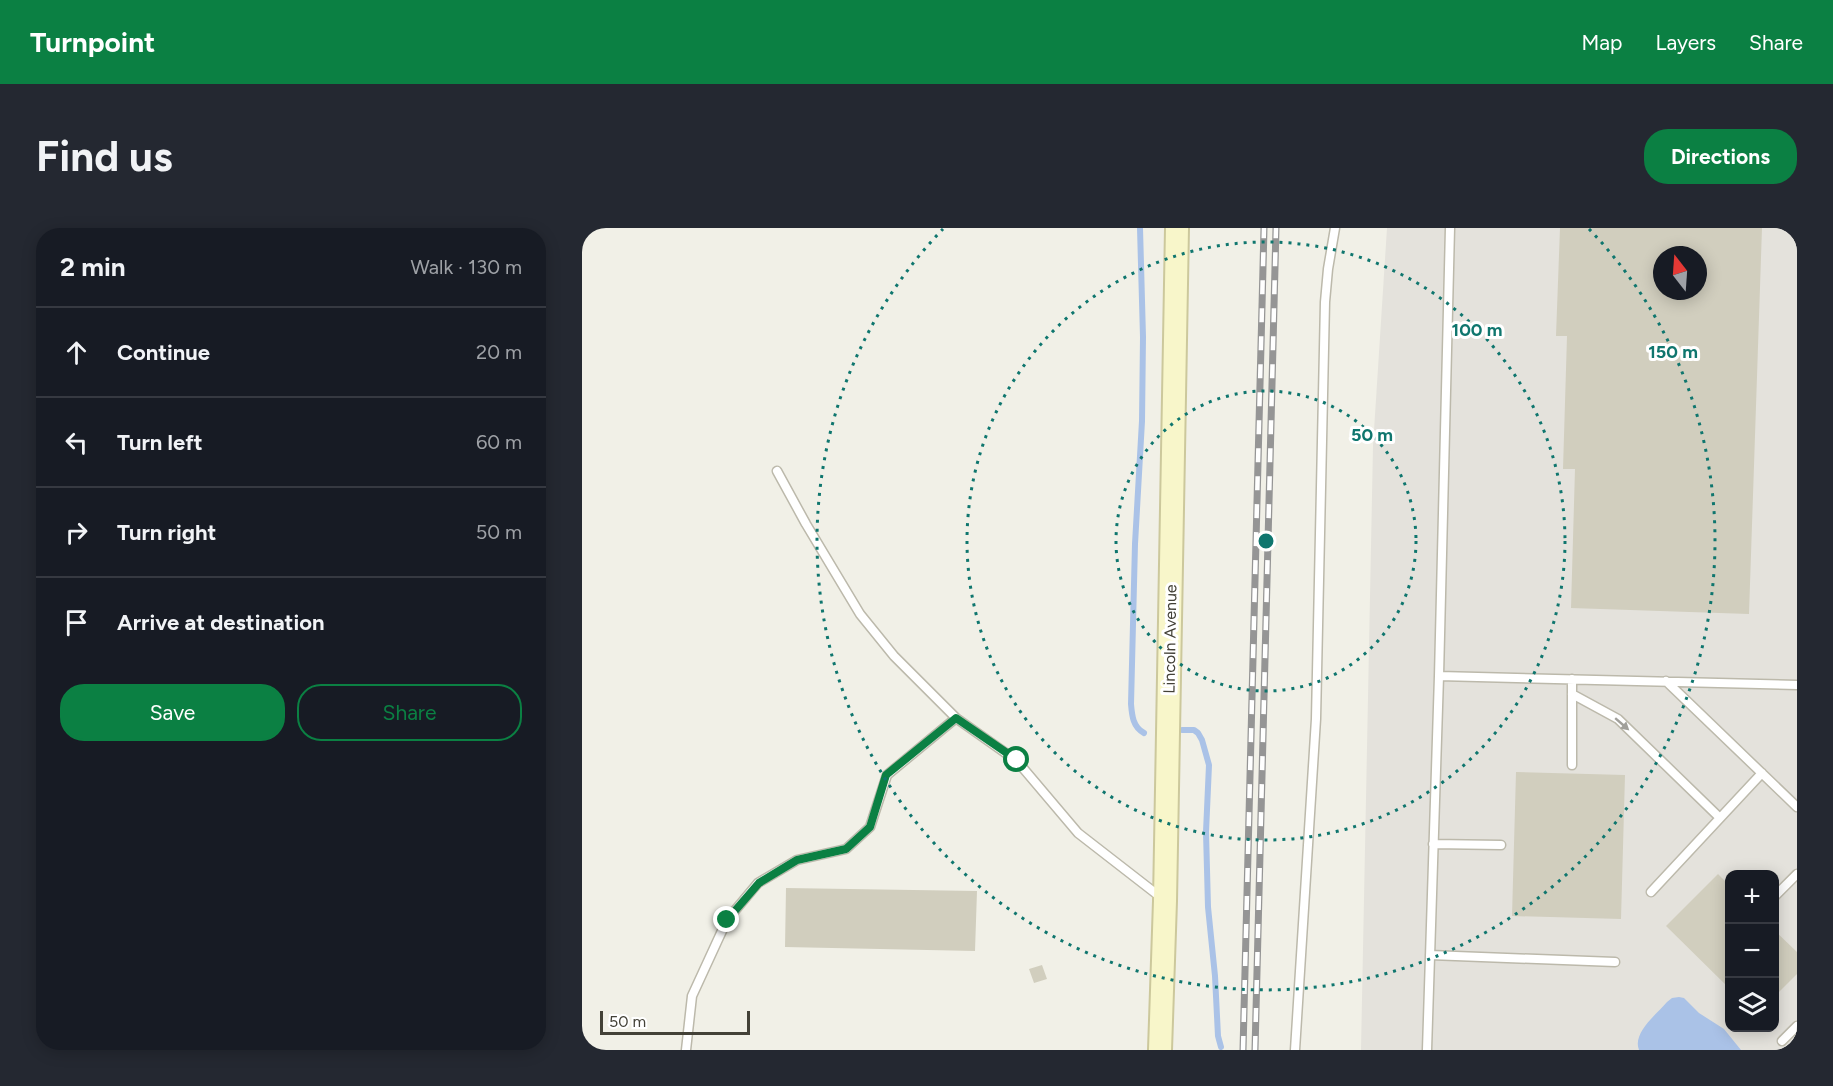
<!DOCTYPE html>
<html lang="en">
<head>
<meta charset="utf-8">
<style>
  :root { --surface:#171b24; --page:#242831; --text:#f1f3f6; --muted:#9ea1a6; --line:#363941; --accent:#0b8043 }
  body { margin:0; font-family:Figtree,sans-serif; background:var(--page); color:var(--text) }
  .controls { position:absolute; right:18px; bottom:18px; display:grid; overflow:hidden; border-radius:12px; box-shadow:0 3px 15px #0003 }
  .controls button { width:54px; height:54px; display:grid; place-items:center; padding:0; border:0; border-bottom:2px solid var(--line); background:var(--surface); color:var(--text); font:30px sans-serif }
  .compass { position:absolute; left:1071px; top:18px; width:54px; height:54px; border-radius:50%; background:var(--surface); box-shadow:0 3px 15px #0003; rotate:343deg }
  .scale { position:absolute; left:18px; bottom:15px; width:150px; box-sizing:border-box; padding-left:6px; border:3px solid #434137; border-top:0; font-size:16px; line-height:21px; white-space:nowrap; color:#434137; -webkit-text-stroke:4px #fff; paint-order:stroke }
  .stop { position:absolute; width:18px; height:18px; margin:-14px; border:4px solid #0b8043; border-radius:50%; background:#fff }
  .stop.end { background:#0b8043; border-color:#fff; box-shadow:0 2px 6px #0008 }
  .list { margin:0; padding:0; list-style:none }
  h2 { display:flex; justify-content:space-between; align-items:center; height:78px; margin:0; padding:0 24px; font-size:26px }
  h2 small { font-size:20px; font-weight:400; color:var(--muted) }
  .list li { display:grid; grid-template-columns:39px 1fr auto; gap:18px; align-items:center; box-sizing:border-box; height:90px; padding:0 24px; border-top:2px solid var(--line) }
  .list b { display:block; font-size:22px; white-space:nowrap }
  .list em { font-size:20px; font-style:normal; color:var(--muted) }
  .actions { display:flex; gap:12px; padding:18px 24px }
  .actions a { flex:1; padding:14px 0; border:2px solid var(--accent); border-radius:24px; text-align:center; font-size:21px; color:var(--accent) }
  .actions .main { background:var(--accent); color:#fff }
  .icon { flex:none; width:33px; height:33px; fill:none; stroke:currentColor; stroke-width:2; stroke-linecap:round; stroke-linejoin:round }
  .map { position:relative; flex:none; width:1215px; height:822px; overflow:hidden; border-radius:24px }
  header { display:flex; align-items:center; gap:36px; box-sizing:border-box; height:84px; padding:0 30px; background:var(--accent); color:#fff }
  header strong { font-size:28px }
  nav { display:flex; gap:33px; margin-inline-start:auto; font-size:21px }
  .intro { display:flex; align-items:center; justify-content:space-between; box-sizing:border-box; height:144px; padding:0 36px }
  h1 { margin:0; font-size:42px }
  .button { padding:15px 27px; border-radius:24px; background:var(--accent); color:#fff; font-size:21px; font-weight:700 }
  main { display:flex; gap:36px; padding:0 36px }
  aside { flex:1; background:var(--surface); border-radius:24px; box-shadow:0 3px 15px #0003 }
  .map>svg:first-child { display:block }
</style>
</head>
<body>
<header>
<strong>Turnpoint</strong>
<nav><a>Map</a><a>Layers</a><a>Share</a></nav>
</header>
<div class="intro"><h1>Find us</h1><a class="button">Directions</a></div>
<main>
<aside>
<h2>2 min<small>Walk · 130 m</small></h2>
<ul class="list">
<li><svg class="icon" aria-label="ahead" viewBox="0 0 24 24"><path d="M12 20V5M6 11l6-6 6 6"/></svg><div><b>Continue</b></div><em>20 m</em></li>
<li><svg class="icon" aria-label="left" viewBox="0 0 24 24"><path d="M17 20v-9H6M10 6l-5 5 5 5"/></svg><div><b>Turn left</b></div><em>60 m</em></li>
<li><svg class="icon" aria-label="right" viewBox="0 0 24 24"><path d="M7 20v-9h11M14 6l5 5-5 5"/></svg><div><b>Turn right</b></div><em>50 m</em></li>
<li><svg class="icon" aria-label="arrive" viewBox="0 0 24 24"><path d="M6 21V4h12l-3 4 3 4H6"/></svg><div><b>Arrive at destination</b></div></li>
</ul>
<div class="actions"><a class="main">Save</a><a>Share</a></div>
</aside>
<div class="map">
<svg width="1215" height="822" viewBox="0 0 1215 822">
  <rect width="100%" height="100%" fill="#f1f0e7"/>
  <path fill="#e4e2dc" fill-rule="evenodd" d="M 805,0 L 1215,0 L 1215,822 L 779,822 L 791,218 ZM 1080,27 L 1116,27 L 1116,63 L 1080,63 ZM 1148,646 L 1192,646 L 1192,800 L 1148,800 Z"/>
  <path fill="#aac2e7" d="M 1097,769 L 1102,770 L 1117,785 L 1142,801 L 1159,822 L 1057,822 C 1050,805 1075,786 1085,774 L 1090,770 Z"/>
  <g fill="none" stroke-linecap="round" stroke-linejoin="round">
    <path stroke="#aac2e7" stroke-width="6" d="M 558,0 L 561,109 L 560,193 L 553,316 L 549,476 C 550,488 551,499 562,505
      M 600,502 L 612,502 L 616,505 L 620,512 L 627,537 L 624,604 L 626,679 L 633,748 L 636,808 L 639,819"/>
  </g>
  <path fill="#d1cebe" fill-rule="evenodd" d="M 978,0 L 1180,0 L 1167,386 L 989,380 L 993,241 L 981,241 L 985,108 L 974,108 ZM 1080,27 L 1116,27 L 1116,63 L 1080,63 Z
    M 934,544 L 1043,547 L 1039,691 L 930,688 Z
    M 1136,646 L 1148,658 L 1148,761 L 1084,698 Z
    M 204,660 L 395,663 L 393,723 L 203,719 Z
    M 1192,702 L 1215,724 L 1215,746 L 1192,769 Z
    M 460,737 L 465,751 L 452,755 L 447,741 Z"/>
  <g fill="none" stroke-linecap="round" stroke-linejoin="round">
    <g stroke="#bcb9ab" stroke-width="11">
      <path id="lane" d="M 195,243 L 224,296 L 278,386 L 312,428 L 374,490 L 435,533 L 496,605 L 581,671
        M 857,448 L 868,0
        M 1084,453 L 1215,579
        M 990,466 L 1036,491 L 1138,590
        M 990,537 L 990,451
        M 851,616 L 919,617
        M 1069,664 L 1180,545
        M 1192,669 L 1215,646
        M 848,727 L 1033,734
        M 1200,813 L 1215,798
        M 104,822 L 110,768 L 145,692 L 176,655 L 215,632 L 264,621 L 288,599 L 305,547 L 374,490
        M 713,822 L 734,491 L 743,74 L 746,41 L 753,0
        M 845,822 L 857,448 L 1215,457"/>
    </g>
    <g stroke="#ccc89c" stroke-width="26">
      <path id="secondary" d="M 578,822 L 583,673 L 595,0"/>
    </g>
    <use href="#lane" stroke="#fff" stroke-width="8"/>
    <use href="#secondary" stroke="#f8f6ca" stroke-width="22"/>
    <g stroke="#959595" stroke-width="7">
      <path id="rail" d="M 661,822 L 682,0
        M 673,822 L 694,0"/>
    </g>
    <use href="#rail" stroke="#fff" stroke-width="4.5" stroke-dasharray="14" stroke-linecap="butt"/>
  </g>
  <defs><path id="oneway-solid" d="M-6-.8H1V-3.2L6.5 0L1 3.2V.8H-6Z" transform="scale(1.5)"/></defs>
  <use fill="#a1a09b" href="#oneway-solid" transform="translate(1040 496) rotate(41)"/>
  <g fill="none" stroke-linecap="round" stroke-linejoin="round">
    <path stroke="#0b8043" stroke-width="8" d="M 145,692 L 177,655 L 215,632 L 264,621 L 288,599 L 304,547 L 374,490 L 435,532"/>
  </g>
  <g fill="none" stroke="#0f766e" stroke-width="3" stroke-dasharray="3 6">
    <circle cx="684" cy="313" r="150"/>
    <circle cx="684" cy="313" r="299"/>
    <path d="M1007 1A449 449 0 1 1 361 1"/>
  </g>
  <g text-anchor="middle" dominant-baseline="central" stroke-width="6" stroke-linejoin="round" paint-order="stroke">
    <g font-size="16" fill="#434137" stroke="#fff">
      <text transform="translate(588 411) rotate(-89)">Lincoln Avenue</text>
    </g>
  </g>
  <circle cx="684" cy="313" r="9" fill="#0f766e" stroke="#fff" stroke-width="3"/>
  <g font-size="18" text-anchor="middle" font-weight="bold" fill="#0f766e" stroke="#fff" stroke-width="6" stroke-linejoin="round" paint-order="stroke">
    <text x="895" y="108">100 m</text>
    <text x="1091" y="130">150 m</text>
    <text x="790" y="213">50 m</text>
  </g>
</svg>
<div class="controls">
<button>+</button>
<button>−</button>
<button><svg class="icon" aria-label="layers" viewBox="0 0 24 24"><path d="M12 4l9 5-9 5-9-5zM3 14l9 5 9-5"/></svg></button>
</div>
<svg class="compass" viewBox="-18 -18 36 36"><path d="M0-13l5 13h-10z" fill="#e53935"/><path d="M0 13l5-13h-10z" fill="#9ea1a6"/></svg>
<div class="scale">50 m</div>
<div class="stop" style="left:435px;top:532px"></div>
<div class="stop end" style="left:145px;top:692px"></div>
</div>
</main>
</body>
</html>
